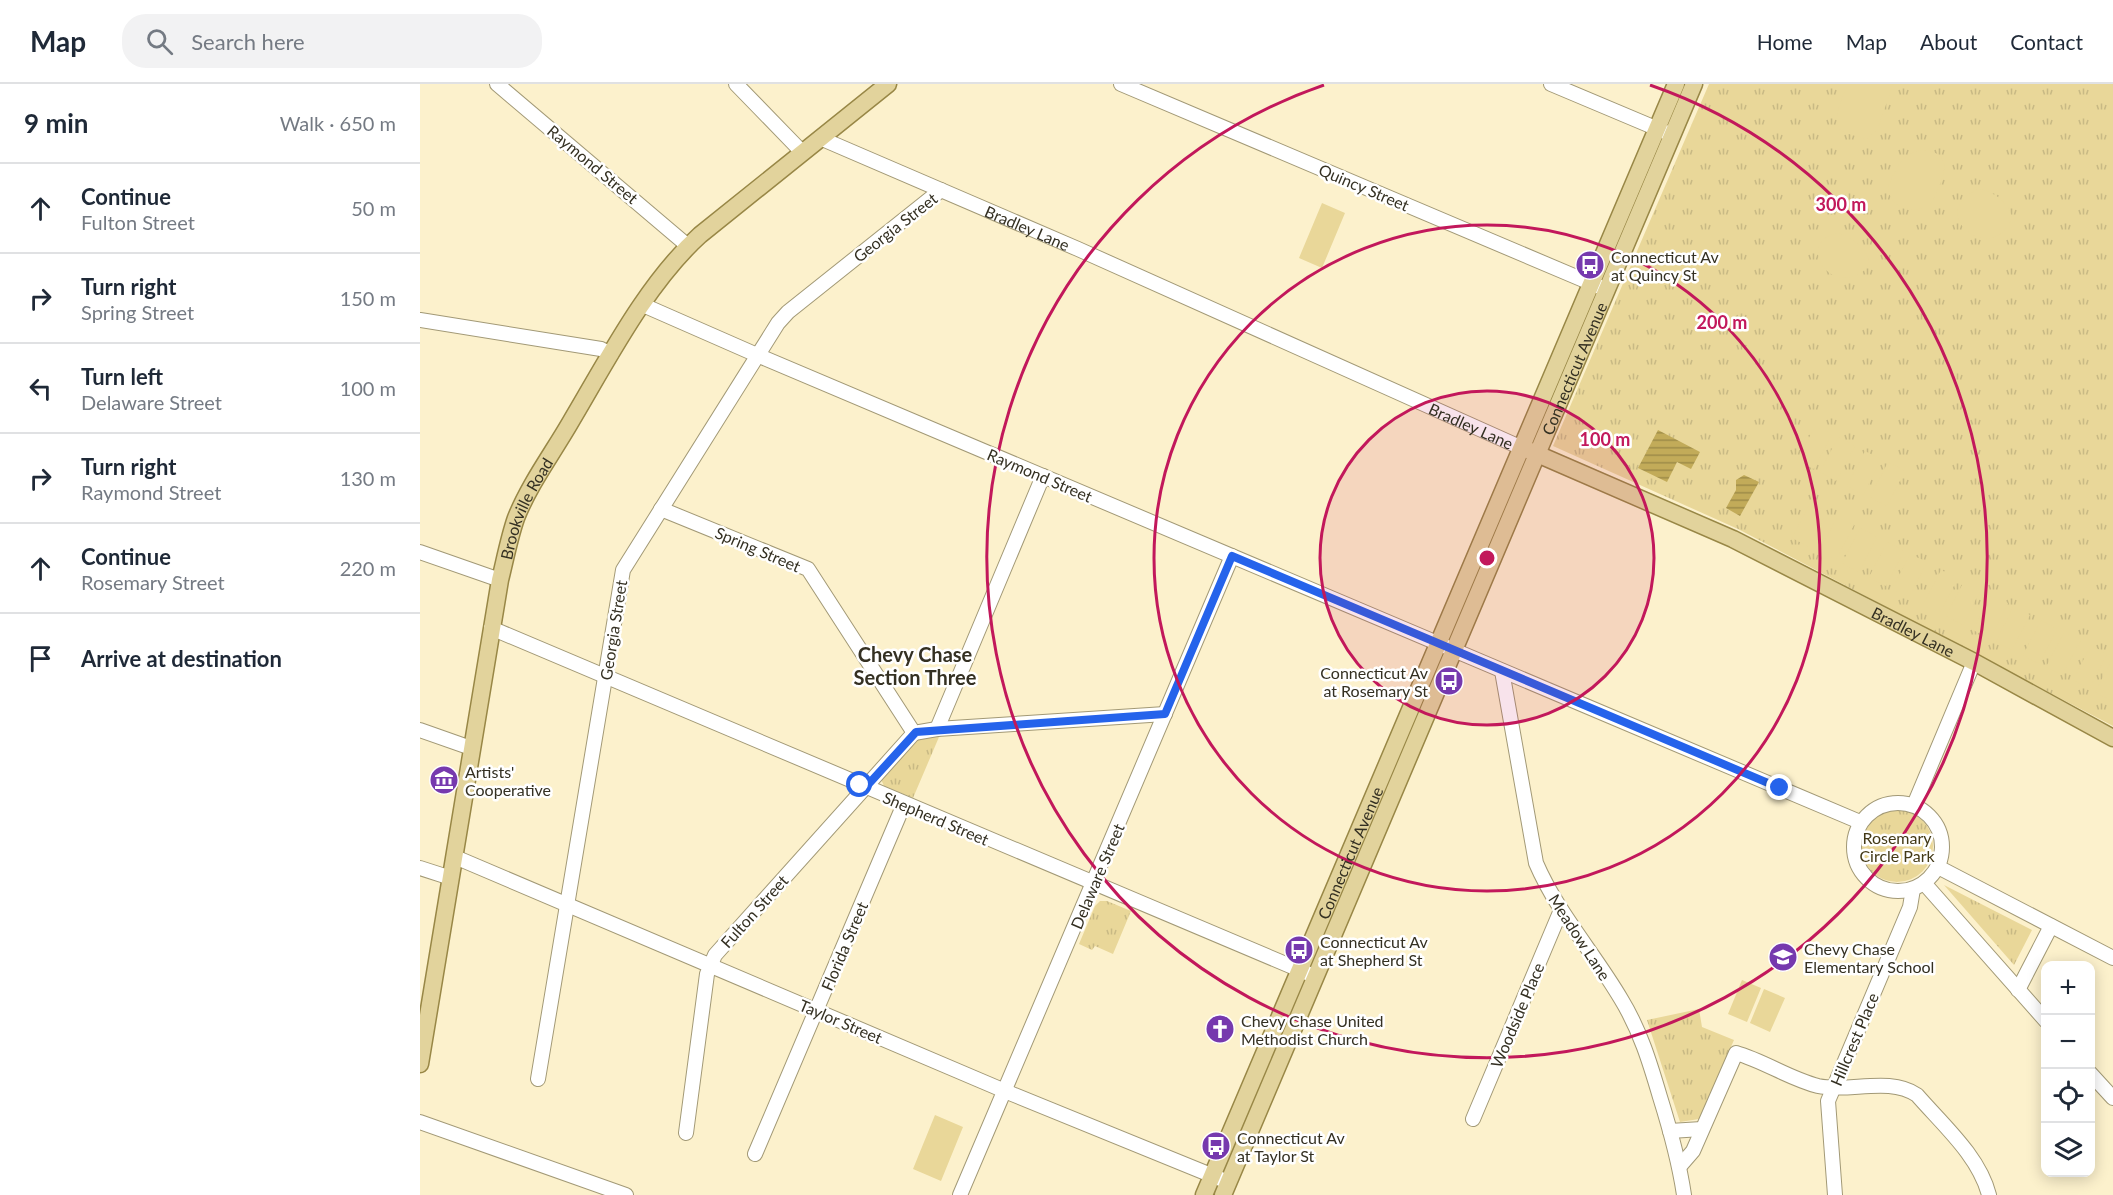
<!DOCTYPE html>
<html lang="en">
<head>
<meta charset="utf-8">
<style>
  :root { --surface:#fff; --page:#f2f2f3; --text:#1f2937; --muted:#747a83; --line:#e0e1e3 }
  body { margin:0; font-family:Lato,sans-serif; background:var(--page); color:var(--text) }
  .controls { position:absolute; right:18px; bottom:18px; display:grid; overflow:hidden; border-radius:12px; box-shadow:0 3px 15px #0003 }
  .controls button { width:54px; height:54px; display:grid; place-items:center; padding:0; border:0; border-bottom:2px solid var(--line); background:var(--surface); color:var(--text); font:30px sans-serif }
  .stop { position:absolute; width:18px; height:18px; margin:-14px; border:4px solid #2563eb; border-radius:50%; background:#fff }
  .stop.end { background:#2563eb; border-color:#fff; box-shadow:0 2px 6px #0008 }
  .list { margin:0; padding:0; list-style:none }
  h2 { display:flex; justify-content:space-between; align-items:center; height:78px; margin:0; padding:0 24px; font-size:26px }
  h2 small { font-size:20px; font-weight:400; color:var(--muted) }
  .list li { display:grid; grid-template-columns:39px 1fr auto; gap:18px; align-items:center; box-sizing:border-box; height:90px; padding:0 24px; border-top:2px solid var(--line) }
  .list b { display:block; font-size:22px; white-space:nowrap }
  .list p { margin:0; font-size:20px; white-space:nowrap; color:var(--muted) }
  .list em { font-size:20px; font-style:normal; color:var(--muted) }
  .icon { flex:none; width:33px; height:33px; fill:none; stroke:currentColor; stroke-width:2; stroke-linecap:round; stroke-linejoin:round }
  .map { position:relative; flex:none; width:1693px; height:1111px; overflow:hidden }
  header { display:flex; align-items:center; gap:36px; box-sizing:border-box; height:84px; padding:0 30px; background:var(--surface); border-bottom:2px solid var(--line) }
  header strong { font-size:28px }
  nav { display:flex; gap:33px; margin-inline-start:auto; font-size:21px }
  .search { width:420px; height:54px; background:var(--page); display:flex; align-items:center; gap:15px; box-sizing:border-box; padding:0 21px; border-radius:24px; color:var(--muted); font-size:22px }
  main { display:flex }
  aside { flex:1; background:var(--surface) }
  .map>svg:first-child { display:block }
</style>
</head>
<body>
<header>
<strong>Map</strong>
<div class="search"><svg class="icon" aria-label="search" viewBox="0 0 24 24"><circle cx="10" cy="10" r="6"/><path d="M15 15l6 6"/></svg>Search here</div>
<nav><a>Home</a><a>Map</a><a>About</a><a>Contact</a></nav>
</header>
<main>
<aside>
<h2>9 min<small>Walk · 650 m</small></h2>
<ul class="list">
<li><svg class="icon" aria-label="ahead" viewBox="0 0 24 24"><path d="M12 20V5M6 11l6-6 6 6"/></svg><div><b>Continue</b><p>Fulton Street</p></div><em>50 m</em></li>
<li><svg class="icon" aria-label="right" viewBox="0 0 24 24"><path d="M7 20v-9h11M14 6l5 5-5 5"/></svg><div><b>Turn right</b><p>Spring Street</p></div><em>150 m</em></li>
<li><svg class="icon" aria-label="left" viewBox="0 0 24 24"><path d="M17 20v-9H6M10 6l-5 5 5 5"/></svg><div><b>Turn left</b><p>Delaware Street</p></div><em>100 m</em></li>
<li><svg class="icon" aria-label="right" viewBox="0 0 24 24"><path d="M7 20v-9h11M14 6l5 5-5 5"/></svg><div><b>Turn right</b><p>Raymond Street</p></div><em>130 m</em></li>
<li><svg class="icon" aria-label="ahead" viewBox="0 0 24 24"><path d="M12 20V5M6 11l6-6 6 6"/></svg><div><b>Continue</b><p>Rosemary Street</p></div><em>220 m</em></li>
<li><svg class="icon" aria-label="arrive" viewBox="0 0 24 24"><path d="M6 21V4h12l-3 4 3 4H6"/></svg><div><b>Arrive at destination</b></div></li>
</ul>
</aside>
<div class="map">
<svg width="1693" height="1111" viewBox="0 0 1693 1111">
  <defs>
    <pattern id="grass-tufts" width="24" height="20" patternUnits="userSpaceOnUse" patternTransform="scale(1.5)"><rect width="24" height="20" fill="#e9d799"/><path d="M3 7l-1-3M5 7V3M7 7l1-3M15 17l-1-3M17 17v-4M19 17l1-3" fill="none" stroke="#c8b984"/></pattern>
    <pattern id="water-rules" width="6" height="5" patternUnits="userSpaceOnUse" patternTransform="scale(1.5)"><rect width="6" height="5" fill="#c2ab59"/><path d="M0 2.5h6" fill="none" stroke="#9e8c49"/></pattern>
  </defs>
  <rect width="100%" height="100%" fill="#fcf1cc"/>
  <path fill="url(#grass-tufts)" d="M 1289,0 L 1693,0 L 1693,642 L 1318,445 L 1133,362 Z
    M 519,653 L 493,714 L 464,702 L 460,693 L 495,654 Z
    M1441 762a36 36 0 1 1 72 0a36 36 0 1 1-72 0Z
    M 1524,801 L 1612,846 L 1594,881 Z
    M 680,817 L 687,817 L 711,827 L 693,870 L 675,862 L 672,866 L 659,860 L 675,822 Z
    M 1279,925 L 1282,943 L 1314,956 L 1279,1035 L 1260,1038 L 1227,936 Z"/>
  <path fill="#e9d799" d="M 1428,0 L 1473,0 L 1457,47 L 1446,55 C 1439,52 1428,51 1422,47 C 1409,38 1424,11 1428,0 Z
    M 1505,66 C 1530,70 1526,85 1519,103 C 1516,109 1514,115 1510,121 C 1493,130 1470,126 1468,103 C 1476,85 1482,67 1505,66 Z
    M 1558,105 C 1571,105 1597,123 1590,138 C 1572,180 1504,131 1558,105 Z
    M 902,119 L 925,129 L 902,184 L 879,174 Z
    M 1417,149 C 1436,153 1466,179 1435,192 C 1405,204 1379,158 1417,149 Z
    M 1395,342 L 1412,350 L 1394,385 L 1377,377 Z
    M 1418,353 L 1435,362 L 1416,397 L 1400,388 Z
    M 1445,367 L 1461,375 L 1443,411 L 1427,402 Z
    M 1468,378 L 1485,387 L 1467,422 L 1450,413 Z
    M 1390,419 L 1407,428 L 1389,463 L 1372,454 Z
    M 1417,433 L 1434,441 L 1416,476 L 1399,468 Z
    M 1440,444 L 1457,453 L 1439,488 L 1422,479 Z
    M 1467,458 L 1484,467 L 1466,502 L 1449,493 Z
    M 1490,470 L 1507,478 L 1489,513 L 1472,505 Z
    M 1521,486 L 1538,494 L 1520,529 L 1503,521 Z
    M 1544,497 L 1561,505 L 1543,541 L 1526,532 Z
    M 1571,511 L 1588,519 L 1570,555 L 1553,546 Z
    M 1593,523 L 1610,531 L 1592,566 L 1576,558 Z
    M 1621,536 L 1637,545 L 1619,580 L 1603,571 Z
    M 1644,548 L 1661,556 L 1642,591 L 1626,583 Z
    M 1671,561 L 1687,570 L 1669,605 L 1653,596 Z
    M 1693,574 L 1693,615 L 1692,617 L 1675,608 Z
    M 1322,896 L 1341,904 L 1327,938 L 1308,930 Z
    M 1344,905 L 1365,914 L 1350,948 L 1330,939 Z
    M 515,1031 L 543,1043 L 521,1097 L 493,1085 Z"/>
  <path fill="url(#water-rules)" d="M 1238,346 L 1280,368 L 1271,385 L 1257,378 L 1247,398 L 1218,384 Z
    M 1324,391 L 1339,398 L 1320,432 L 1306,424 L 1316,406 L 1316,396 Z"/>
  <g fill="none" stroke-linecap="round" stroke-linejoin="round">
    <g stroke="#a29976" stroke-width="16">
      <g id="minor">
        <path d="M 77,0 L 268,162"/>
        <path d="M 316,0 L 382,68"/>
        <path d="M 701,0 L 1180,203"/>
        <path d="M 1131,0 L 1245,48"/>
        <path id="s1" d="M 400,54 L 658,165 L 1102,364"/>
        <path d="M 223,221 L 337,271 L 1440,738"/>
        <path d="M 0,236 L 181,265 L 191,270"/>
        <path d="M 241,425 L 388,485 L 494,649 L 517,645 L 745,630"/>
        <path d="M 0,468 L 80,496"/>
        <path d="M 71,544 L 887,889"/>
        <path d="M 1082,587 L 1116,779 C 1137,828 1174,869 1201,915 C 1220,946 1230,979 1240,1013 C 1250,1045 1259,1077 1264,1111"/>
        <path d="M 517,645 L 623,392"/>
        <path d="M 0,646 L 51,664"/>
        <circle cx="1478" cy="763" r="44"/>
        <path d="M 1494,721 L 1554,578"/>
        <path d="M 35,773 L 592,1010 L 808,1098"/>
        <path d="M 1518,783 L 1693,874"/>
        <path d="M 0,784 L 31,794"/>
        <path d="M 1504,799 L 1626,937"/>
        <path d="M 1598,906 L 1631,842"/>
        <path d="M 1670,989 L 1693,1014"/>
        <path d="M 118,995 L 203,486 L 358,239 L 368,228 L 521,106"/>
        <path d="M 1053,1035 L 1141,826"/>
        <path d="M 0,1038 L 206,1111"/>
        <path d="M 1250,1047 L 1282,1045"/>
        <path d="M 266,1049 L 287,890 L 295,871 L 494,649"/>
        <path d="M 335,1070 L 484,720"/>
        <path d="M 1260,1082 L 1273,1067 L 1316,969 C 1344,977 1370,995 1398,1002 C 1429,1009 1469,992 1497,1011 C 1523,1041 1559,1072 1569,1111"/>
        <path d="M 540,1111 L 812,472"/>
        <path d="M 1415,1111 L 1408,1017 L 1490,823 L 1493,805"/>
      </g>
    </g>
    <g stroke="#988746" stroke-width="19">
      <g id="major">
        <path id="s2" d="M 1108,366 L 1313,455 L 1554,578 L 1693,654"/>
        <path id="s3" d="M 0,980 L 80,496 C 85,476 89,454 96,434 C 109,401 132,370 150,339 C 187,277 226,200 280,151 L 468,0"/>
        <path id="s4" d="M 784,1111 L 1256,0"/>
        <path id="s5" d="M 803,1111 L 1274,0"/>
      </g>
    </g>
    <use href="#minor" stroke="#fff" stroke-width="14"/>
    <use href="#major" stroke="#e2d39c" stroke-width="16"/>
  </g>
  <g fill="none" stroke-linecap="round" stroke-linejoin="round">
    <path stroke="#2563eb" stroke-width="8" d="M 440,701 L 445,704 L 496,648 L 745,630 L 812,472 L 1360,704"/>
  </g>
  <circle cx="1067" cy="474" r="167" fill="#c2185b" fill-opacity=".12"/>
  <g fill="none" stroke="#c2185b" stroke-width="3">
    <circle cx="1067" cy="474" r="167"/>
    <circle cx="1067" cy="474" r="333"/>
    <path d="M1230 1A500 500 0 1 1 904 1"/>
  </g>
  <defs>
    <g id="bus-disc" transform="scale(1.5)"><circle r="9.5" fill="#7639ae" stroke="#fff"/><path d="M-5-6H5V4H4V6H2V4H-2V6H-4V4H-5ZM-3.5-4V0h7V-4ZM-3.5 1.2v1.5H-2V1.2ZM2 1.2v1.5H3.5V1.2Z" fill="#fff"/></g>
    <g id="museum-disc" transform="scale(1.5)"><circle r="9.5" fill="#7639ae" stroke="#fff"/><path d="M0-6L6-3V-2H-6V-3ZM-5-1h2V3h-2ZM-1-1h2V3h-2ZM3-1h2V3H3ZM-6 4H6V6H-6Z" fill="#fff"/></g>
    <g id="school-disc" transform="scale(1.5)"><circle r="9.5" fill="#7639ae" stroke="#fff"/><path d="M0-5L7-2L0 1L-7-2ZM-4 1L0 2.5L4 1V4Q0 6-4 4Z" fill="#fff"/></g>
    <g id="church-disc" transform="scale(1.5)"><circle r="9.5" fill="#7639ae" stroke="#fff"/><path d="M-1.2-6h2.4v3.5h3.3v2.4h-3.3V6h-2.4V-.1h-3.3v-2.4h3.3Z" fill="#fff"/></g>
  </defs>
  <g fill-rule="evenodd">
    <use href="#bus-disc" x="1170" y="181"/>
    <use href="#bus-disc" x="1029" y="597"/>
    <use href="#museum-disc" x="24" y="696"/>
    <use href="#bus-disc" x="879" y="866"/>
    <use href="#school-disc" x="1363" y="873"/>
    <use href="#church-disc" x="800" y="945"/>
    <use href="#bus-disc" x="796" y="1062"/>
  </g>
  <g text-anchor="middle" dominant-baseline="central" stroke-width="5" stroke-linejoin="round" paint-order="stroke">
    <g font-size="16" fill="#343022" stroke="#fff">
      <text transform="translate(173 80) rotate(40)">Raymond Street</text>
      <text transform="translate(944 103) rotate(23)">Quincy Street</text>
      <text transform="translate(475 143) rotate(-38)">Georgia Street</text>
      <text stroke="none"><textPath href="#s1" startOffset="226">Bradley Lane</textPath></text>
      <text stroke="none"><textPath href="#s5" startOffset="898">Connecticut Avenue</textPath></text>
      <text stroke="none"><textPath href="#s1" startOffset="712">Bradley Lane</textPath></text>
      <text transform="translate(620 391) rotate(23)">Raymond Street</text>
      <text stroke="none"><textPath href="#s3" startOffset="567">Brookville Road</textPath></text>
      <text transform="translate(338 465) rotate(23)">Spring Street</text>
      <text transform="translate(193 546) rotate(-81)">Georgia Street</text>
      <text stroke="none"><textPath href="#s2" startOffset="426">Bradley Lane</textPath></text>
      <text transform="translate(516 734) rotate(23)">Shepherd Street</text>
      <text stroke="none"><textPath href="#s4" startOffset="372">Connecticut Avenue</textPath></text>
      <text transform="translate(677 792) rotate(-67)">Delaware Street</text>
      <text transform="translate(334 827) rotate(-48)">Fulton Street</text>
      <text transform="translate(1160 853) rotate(57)">Meadow Lane</text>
      <text transform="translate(424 862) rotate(-67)">Florida Street</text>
      <text transform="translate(1097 931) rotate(-67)">Woodside Place</text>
      <text transform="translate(421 937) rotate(23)">Taylor Street</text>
      <text transform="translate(1434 955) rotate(-67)">Hillcrest Place</text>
    </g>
    <g font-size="16" fill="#343022" stroke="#fff" text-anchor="start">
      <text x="1191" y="172">Connecticut Av<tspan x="1191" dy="18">at Quincy St</tspan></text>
      <text x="1008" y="588" text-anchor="end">Connecticut Av<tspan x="1008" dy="18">at Rosemary St</tspan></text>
      <text x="45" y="687">Artists'<tspan x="45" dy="18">Cooperative</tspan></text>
      <text x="900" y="857">Connecticut Av<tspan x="900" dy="18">at Shepherd St</tspan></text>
      <text x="1384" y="864">Chevy Chase<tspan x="1384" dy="18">Elementary School</tspan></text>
      <text x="821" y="936">Chevy Chase United<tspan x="821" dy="18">Methodist Church</tspan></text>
      <text x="817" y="1053">Connecticut Av<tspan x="817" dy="18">at Taylor St</tspan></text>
    </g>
    <g font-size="16" fill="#433916" stroke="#fff">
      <text x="1477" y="753">Rosemary<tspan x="1477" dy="18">Circle Park</tspan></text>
    </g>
    <g font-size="20" font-weight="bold" fill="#343022" stroke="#fff">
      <text x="495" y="570">Chevy Chase<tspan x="495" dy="23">Section Three</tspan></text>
    </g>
  </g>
  <circle cx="1067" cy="474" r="9" fill="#c2185b" stroke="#fff" stroke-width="3"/>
  <g font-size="18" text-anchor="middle" font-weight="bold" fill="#c2185b" stroke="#fff" stroke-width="5" stroke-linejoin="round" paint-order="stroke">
    <text x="1421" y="127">300 m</text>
    <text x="1302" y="245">200 m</text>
    <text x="1185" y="362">100 m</text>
  </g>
</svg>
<div class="controls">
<button>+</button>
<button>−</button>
<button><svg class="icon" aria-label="locate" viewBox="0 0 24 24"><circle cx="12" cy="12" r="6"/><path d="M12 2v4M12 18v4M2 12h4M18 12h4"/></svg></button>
<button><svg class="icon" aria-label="layers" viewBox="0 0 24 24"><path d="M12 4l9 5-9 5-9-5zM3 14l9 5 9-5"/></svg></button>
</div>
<div class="stop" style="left:440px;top:701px"></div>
<div class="stop end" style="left:1360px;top:704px"></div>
</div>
</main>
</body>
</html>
